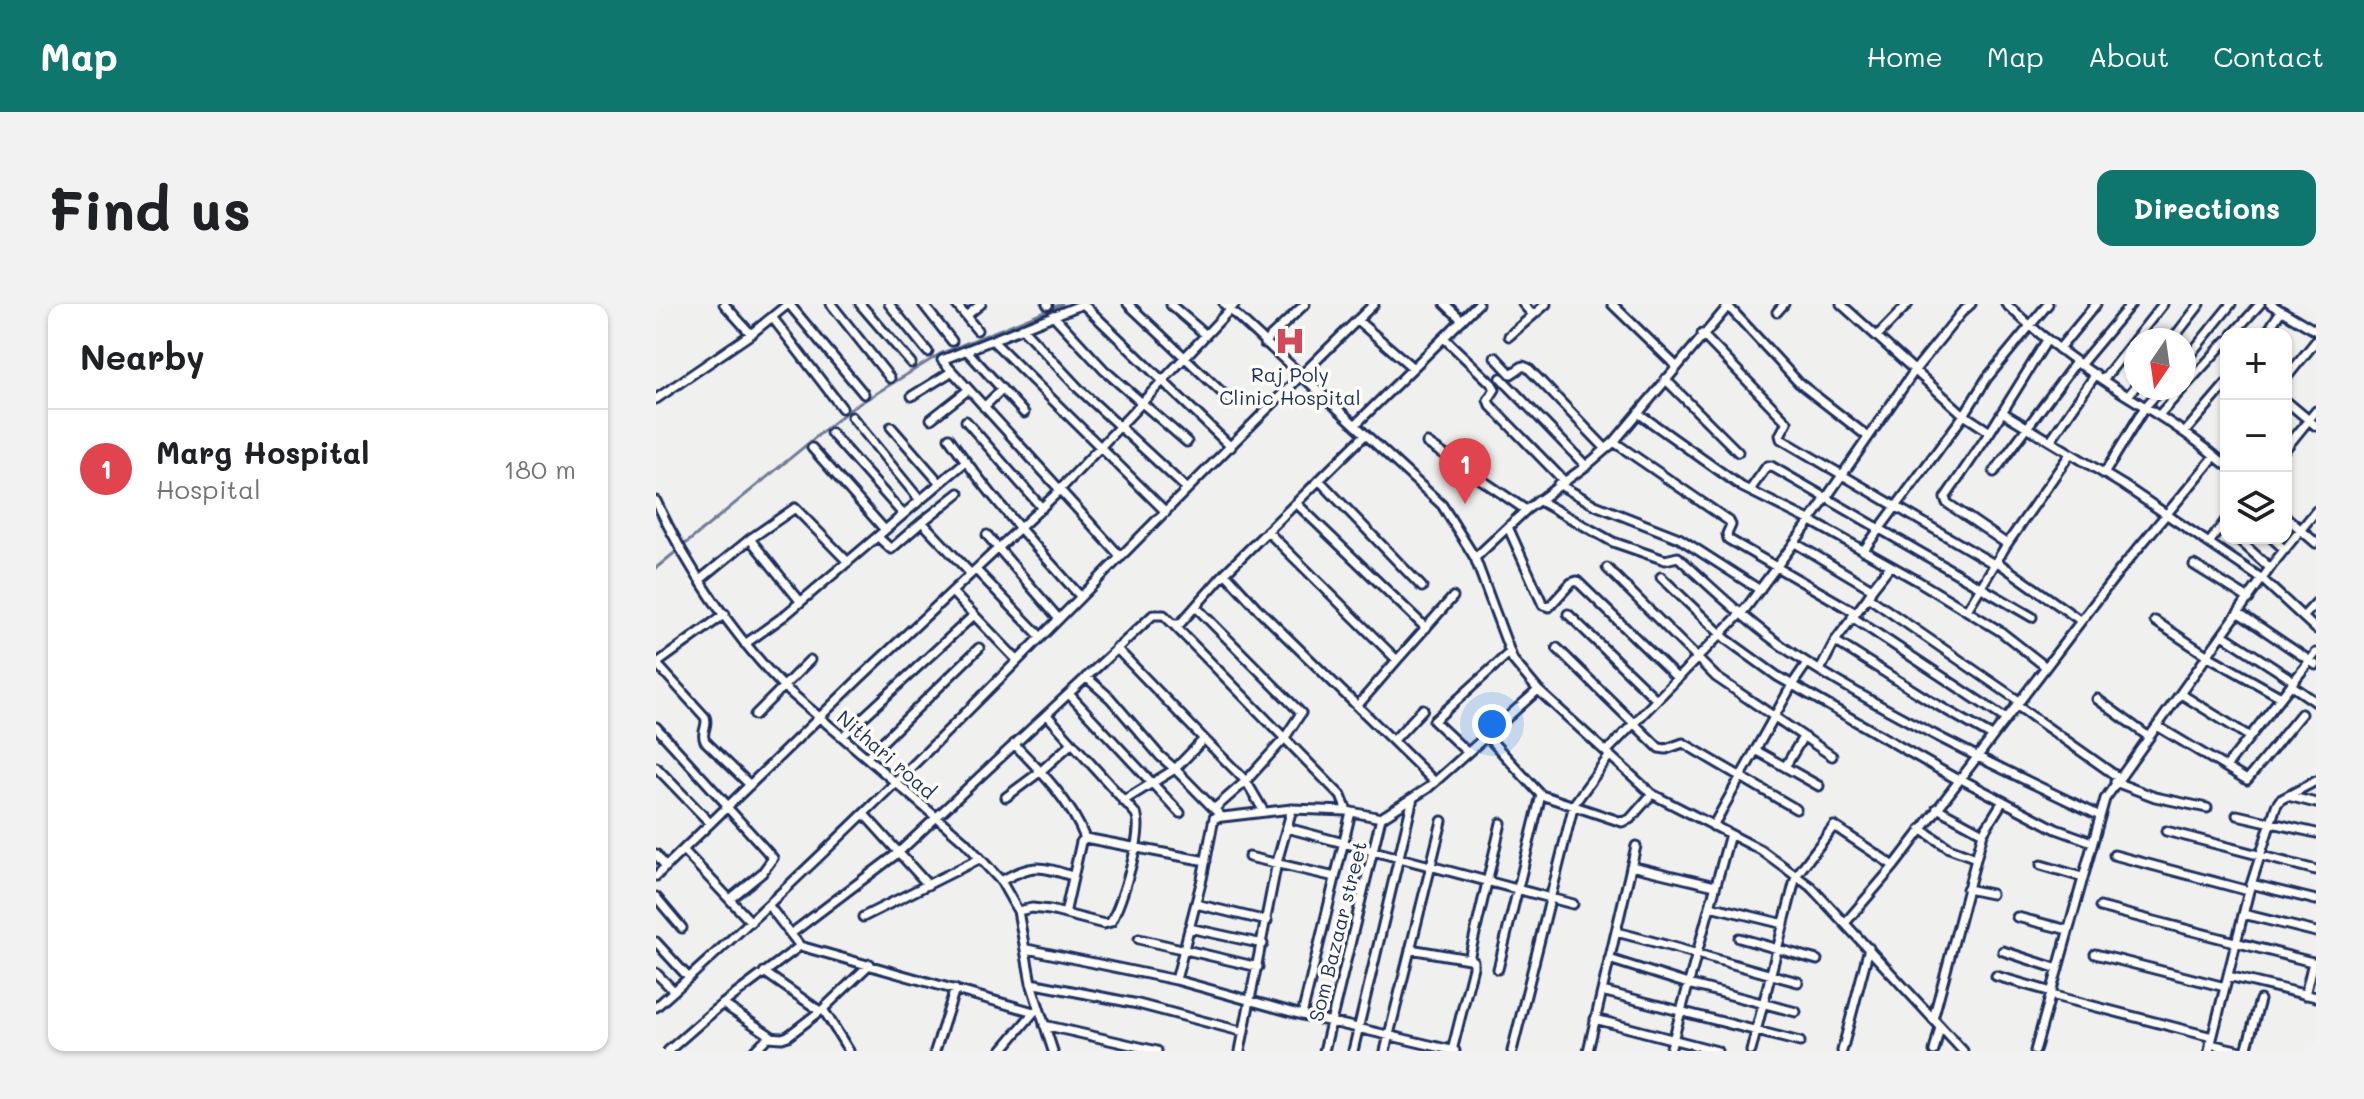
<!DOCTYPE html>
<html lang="en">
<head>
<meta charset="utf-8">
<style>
  :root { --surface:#fff; --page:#f2f2f2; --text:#202124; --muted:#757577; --line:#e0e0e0; --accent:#0f766e }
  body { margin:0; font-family:Mali,sans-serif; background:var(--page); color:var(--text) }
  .controls { position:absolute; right:24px; top:24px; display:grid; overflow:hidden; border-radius:16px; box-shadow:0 2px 6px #0004 }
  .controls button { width:72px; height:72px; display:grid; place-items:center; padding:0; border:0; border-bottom:2px solid var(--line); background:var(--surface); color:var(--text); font:40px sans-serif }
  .compass { position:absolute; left:1468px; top:24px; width:72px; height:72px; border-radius:50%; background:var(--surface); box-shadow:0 2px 6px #0004; rotate:193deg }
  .you { position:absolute; left:836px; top:420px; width:28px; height:28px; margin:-20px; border:6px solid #fff; border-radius:50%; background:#1a73e8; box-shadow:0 0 0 12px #1a73e833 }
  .badge { display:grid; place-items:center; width:52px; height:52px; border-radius:50%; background:var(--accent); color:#fff; font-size:26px; font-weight:700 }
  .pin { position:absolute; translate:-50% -66px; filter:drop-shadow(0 2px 4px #0008) }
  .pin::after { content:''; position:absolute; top:42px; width:28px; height:24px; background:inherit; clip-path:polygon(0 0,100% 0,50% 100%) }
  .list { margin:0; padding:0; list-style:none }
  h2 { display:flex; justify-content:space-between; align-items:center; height:104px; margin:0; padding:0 32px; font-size:34px }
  h2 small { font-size:26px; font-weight:400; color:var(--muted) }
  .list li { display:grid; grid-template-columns:52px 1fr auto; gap:24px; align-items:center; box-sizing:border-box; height:120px; padding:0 32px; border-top:2px solid var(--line) }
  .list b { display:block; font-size:30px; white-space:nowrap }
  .list p { margin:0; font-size:26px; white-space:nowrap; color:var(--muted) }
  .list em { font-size:26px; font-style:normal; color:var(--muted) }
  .icon { flex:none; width:44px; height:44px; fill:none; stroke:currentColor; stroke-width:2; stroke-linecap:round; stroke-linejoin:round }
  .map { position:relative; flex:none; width:1660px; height:747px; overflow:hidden; border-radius:16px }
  header { display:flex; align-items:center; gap:48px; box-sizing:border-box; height:112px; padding:0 40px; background:var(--accent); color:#fff }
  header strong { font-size:38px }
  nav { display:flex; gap:44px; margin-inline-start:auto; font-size:28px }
  .intro { display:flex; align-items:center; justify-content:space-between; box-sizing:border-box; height:192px; padding:0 48px }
  h1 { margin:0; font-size:56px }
  .button { padding:20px 36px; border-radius:16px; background:var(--accent); color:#fff; font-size:28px; font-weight:700 }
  main { display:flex; gap:48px; padding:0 48px }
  aside { flex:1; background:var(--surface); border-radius:16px; box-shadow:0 2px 6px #0004 }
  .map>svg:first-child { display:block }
</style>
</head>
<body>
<header>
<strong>Map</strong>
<nav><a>Home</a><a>Map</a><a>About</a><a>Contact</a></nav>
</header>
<div class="intro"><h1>Find us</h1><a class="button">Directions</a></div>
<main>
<aside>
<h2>Nearby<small></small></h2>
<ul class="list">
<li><span class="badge" style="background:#e0444e">1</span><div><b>Marg Hospital</b><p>Hospital</p></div><em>180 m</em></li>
</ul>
</aside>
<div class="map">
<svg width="1660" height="747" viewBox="0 0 1660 747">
  <rect width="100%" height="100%" fill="#f0f0ee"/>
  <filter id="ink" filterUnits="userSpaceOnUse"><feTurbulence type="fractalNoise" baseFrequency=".0125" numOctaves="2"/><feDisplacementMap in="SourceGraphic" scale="16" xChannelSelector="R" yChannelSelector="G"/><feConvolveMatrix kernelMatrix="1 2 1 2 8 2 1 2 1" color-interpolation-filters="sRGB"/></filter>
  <g filter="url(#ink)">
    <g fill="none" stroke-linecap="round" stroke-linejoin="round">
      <path stroke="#6f7b97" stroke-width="3" d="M 0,264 L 193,106 L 284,50 L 406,0"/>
      <g stroke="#1b2f5e" stroke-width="13">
        <path id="street" d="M 68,0 L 95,30
          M 133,0 L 208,90
          M 175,0 L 234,74
          M 204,0 L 255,59
          M 233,0 L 272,48
          M 267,0 L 296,37
          M 300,0 L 321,26
          M 391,0 L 392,1
          M 472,0 L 575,97
          M 568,0 L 786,201 L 819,254 L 857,356 L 882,386 L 996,490 L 1105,546 L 1155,583 L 1307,747
          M 789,0 L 806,16
          M 867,0 L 877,11
          M 956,0 L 1020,62
          M 1185,0 L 1308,111 L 1334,128
          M 1614,0 L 1660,27
          M 515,1 L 550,31
          M 1072,2 L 1143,79 L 1211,132
          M 1121,8 L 1128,0
          M 397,11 L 448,66 L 531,138
          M 310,12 L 325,0
          M 116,13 L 186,104
          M 701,16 L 757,64
          M 366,24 L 424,86 L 531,185
          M 1046,30 L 1131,118 L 1124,131 L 1125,135 L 1338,260
          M 1577,30 L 1604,0
          M 1610,30 L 1625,7
          M 853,32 L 890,0
          M 1221,32 L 1252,0
          M 788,34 L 836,80 L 839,85 L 832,96 L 834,101 L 908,177
          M 1516,36 L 1544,0
          M 337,37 L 510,208
          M 608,39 L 649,0
          M 1403,45 L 1440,0
          M 311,47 L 368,109
          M 839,53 L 855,70 L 867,62 L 872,64 L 950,145
          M 1528,58 L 1575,0
          M 1424,61 L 1475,0
          M 845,74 L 930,162
          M 1630,74 L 1660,37
          M 1009,75 L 1082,148
          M 1447,76 L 1507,0
          M 256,92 L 295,68
          M 1472,92 L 1480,82
          M 0,95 L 95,30 L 132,0
          M 1630,97 L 1660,122
          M 328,103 L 346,85
          M 1346,108 L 1467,181 L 1606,275 L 1660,325
          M 982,109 L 1086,183 L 1155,217 L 1262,277 L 1344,327 L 1390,363
          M 1503,111 L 1570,37
          M 196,113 L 263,195
          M 275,115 L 312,86
          M 310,117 L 386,204
          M 699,121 L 822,0
          M 235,123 L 283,178
          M 1529,128 L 1570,80
          M 175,129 L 246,209
          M 293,134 C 333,191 378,241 424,292
          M 1394,137 L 1440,70
          M 958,138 L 1073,217 L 1075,221 L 1071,230 L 1072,235 L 1200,309
          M 771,139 L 870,206
          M 156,144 L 229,226
          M 1630,144 L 1660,107
          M 1559,152 L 1570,161
          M 1338,168 L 1420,58
          M 1448,170 L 1489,103 L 1506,84
          M 663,176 L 766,283
          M 902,180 L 939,201 L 1023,234 L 1104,286
          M 1094,186 L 1111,162 L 1115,162 L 1376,313
          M 882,196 L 957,238 L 1009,256 L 1022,253 C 1062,290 1103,329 1150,358 C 1244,417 1344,464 1444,512
          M 0,197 C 30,262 77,331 127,382 L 308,537 L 345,577 L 362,607 L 375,679 L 397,747
          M 640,199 L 770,324
          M 1630,213 L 1660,239
          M 266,218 L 303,189
          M 852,223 L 887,301 L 893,303 L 915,279 L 921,277 L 1021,374
          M 611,227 L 741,356 L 702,401
          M 331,231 L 402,314
          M 222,233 L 235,245 L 266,218 L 315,270
          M 1581,234 L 1614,264
          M 1616,234 L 1629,246
          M 94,235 L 144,297
          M 1139,239 L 1216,285 L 1212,293 L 1363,397
          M 1553,239 L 1570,216
          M 1351,240 L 1291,199 L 1289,194 L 1334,128 L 1391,36
          M 1207,247 L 1308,111 L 1331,74 L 1392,0
          M 465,253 L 286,56 L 427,0 L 575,143
          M 819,254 L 870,206 L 930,162 L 958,138 L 1074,0
          M 1340,257 L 1425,317
          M 1538,261 L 1593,295
          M 951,264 L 1060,373 L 1176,452
          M 320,266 L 384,332
          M 569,269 L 709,131
          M 1005,273 L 1070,335 L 1121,372 L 1302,476
          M 45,275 L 94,235 L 139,204 L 192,258
          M 1216,285 L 1234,262
          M 296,288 L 361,356
          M 540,303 L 645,409 L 628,435 L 590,477 L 607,506
          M 1311,306 L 1351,240 L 1414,150
          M 1583,309 L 1660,361
          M 912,310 L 1000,395
          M 1196,313 L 1350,415
          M 1647,313 L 1660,299
          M 1499,317 L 1552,352 L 1625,393
          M 517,320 L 685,492 L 691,507
          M 1567,331 L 1638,377
          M 1179,337 L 1276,398 L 1336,432
          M 89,340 L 128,312 L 309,158
          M 460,344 L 548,435 L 519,465 L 564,511
          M 901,344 L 1003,444 L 1010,445 L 1027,439 L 1140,505
          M 741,356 L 797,293
          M 0,360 L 69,310
          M 1,360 L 49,413 C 53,422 44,428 49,437 L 94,481
          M 1164,366 L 1179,337 L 1212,293
          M 430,373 L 454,394 L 504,452 L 519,465 L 467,497
          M 1635,381 L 1660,398
          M 413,390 L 524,509
          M 1525,390 L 1594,433
          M 1441,395 L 1493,433
          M 1360,401 L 1463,474
          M 99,411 L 154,356
          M 1501,422 L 1591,476 L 1645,410
          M 0,423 L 72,502
          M 830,431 L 885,491 L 966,518 L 974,515 L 996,490
          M 187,432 L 318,311
          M 548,435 L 590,477 L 558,505
          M 738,436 L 767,405
          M 358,440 C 385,467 415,498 429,534
          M 1099,446 L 1163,482
          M 811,448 L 778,417 L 854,348
          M 950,448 L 1090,304 L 1150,223 L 1259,66 L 1305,9 L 1315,0
          M 211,453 L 323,344
          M 0,463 L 54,519
          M 1129,463 L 1147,433
          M 1570,463 L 1660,349
          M 1303,474 L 1400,525 L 1436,538
          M 1459,478 L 1499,493 L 1551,504
          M 1632,492 L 1660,499
          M 350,493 L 385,467 L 416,439
          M 71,503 L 117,554 L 106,569 L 74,595
          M 1281,504 L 1327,529
          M 208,510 L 272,581
          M 1581,511 L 1660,529
          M 725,514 L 772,484 L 882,386
          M 1057,522 L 1136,381 L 1151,359
          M 631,524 L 917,600
          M 1265,525 L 1293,544 L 1320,554
          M 1510,527 L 1660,566
          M 28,547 L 95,618
          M 0,550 L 10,563
          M 1458,551 L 1593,587
          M 593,553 L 679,573
          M 1385,561 L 1426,573
          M 975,562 L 1059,582
          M 0,572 L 206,372 L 398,192 L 579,0
          M 345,577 C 376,560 382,561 416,572
          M 1595,580 L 1660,596
          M 1311,585 L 1335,590
          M 0,593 L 26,624
          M 540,600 L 611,617
          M 113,602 L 144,642
          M 1054,602 L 1128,620
          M 1444,603 L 1660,659
          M 362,607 L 376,604 L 394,606 L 448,620 L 455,618 C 465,600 489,527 480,510 L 391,411
          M 409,610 L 425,538 L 429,534 L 550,557
          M 1587,610 L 1660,628
          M 207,613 L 323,555
          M 1361,613 L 1412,626
          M 1190,618 L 1238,562 L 1464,266 L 1559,152 C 1527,125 1492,105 1457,83 C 1419,58 1383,31 1350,0
          M 533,624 L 607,640
          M 960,628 C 1021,643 1081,662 1142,678
          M 136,629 L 242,549 L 497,311 L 508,311 L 517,320 L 524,320 L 569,269 L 601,304 L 779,478
          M 1083,634 L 1161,656
          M 483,635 L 602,663
          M 0,638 L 33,674
          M 371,645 L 520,676 L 646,711 L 799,747
          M 754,645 L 813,655
          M 1347,647 L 1402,665
          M 1439,650 L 1569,683
          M 953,655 L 1032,680 L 1140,708
          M 842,665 L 885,491
          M 108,668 L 164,707
          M 0,669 L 18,687
          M 1340,672 L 1396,688
          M 1572,672 L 1660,693
          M 520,676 L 546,575 L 558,514 L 636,505 L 691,507 L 725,514
          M 375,679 L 482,700 L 588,728
          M 946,687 L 1144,738
          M 1395,691 L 1556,733
          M 1649,691 L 1657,658
          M 67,700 L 115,732
          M 0,703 C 251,481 477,233 718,0
          M 167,705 L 193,747
          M 646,711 L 695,508
          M 939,715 L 1061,747
          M 1277,715 L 1327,529 L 1347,497
          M 388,721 L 501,747
          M 1554,740 L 1585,747
          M 12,747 L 60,705 L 144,642 L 378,708
          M 98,747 L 112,733 L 126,734 L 132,732 L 167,705 L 214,660
          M 279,747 L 299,685
          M 345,747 L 378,708
          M 584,747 L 621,558 L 636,505
          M 668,747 L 725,514
          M 697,747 L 757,494
          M 729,747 L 786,517
          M 796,747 L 817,663 L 817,657 L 813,655 L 845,519
          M 856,747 L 918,500 L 954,451
          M 932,747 L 980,542
          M 1014,747 L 1074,530
          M 1095,747 L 1140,572 L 1178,522 L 1238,562
          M 1186,747 L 1213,644
          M 1278,747 L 1284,723
          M 1379,747 L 1449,495 L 1616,261 L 1660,207
          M 1553,747 L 1593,587 L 1620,502 L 1624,496 L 1660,477
          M 1590,747 L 1604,696"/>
      </g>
      <use href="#street" stroke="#fdfcf7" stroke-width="7"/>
    </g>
  </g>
  <defs>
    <g id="hospital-bare" transform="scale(2.4)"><path d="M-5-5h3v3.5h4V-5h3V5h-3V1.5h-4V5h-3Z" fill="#d1495b" stroke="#fdfcf7" stroke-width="2.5" paint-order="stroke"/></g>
  </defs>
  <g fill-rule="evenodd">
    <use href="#hospital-bare" x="634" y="37"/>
  </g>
  <g text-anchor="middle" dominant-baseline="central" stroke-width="7" stroke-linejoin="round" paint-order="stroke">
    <g font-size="20" fill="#1b2f5e" stroke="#fdfcf7">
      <text x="634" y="70">Raj Poly<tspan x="634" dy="23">Clinic Hospital</tspan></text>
    </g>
    <g font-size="20" fill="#1b2f5e" stroke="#fdfcf7">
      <text transform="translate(231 450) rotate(41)">Nithari road</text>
      <text transform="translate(681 627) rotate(-76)">Som Bazaar street</text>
    </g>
  </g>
</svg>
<div class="controls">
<button>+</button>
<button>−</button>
<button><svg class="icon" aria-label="layers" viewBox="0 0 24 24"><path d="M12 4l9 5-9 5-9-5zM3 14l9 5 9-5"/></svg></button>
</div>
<svg class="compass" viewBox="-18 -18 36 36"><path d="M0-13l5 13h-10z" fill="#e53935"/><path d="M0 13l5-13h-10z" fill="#757577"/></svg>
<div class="you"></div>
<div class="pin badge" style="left:809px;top:200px;background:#e0444e">1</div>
</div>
</main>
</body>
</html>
